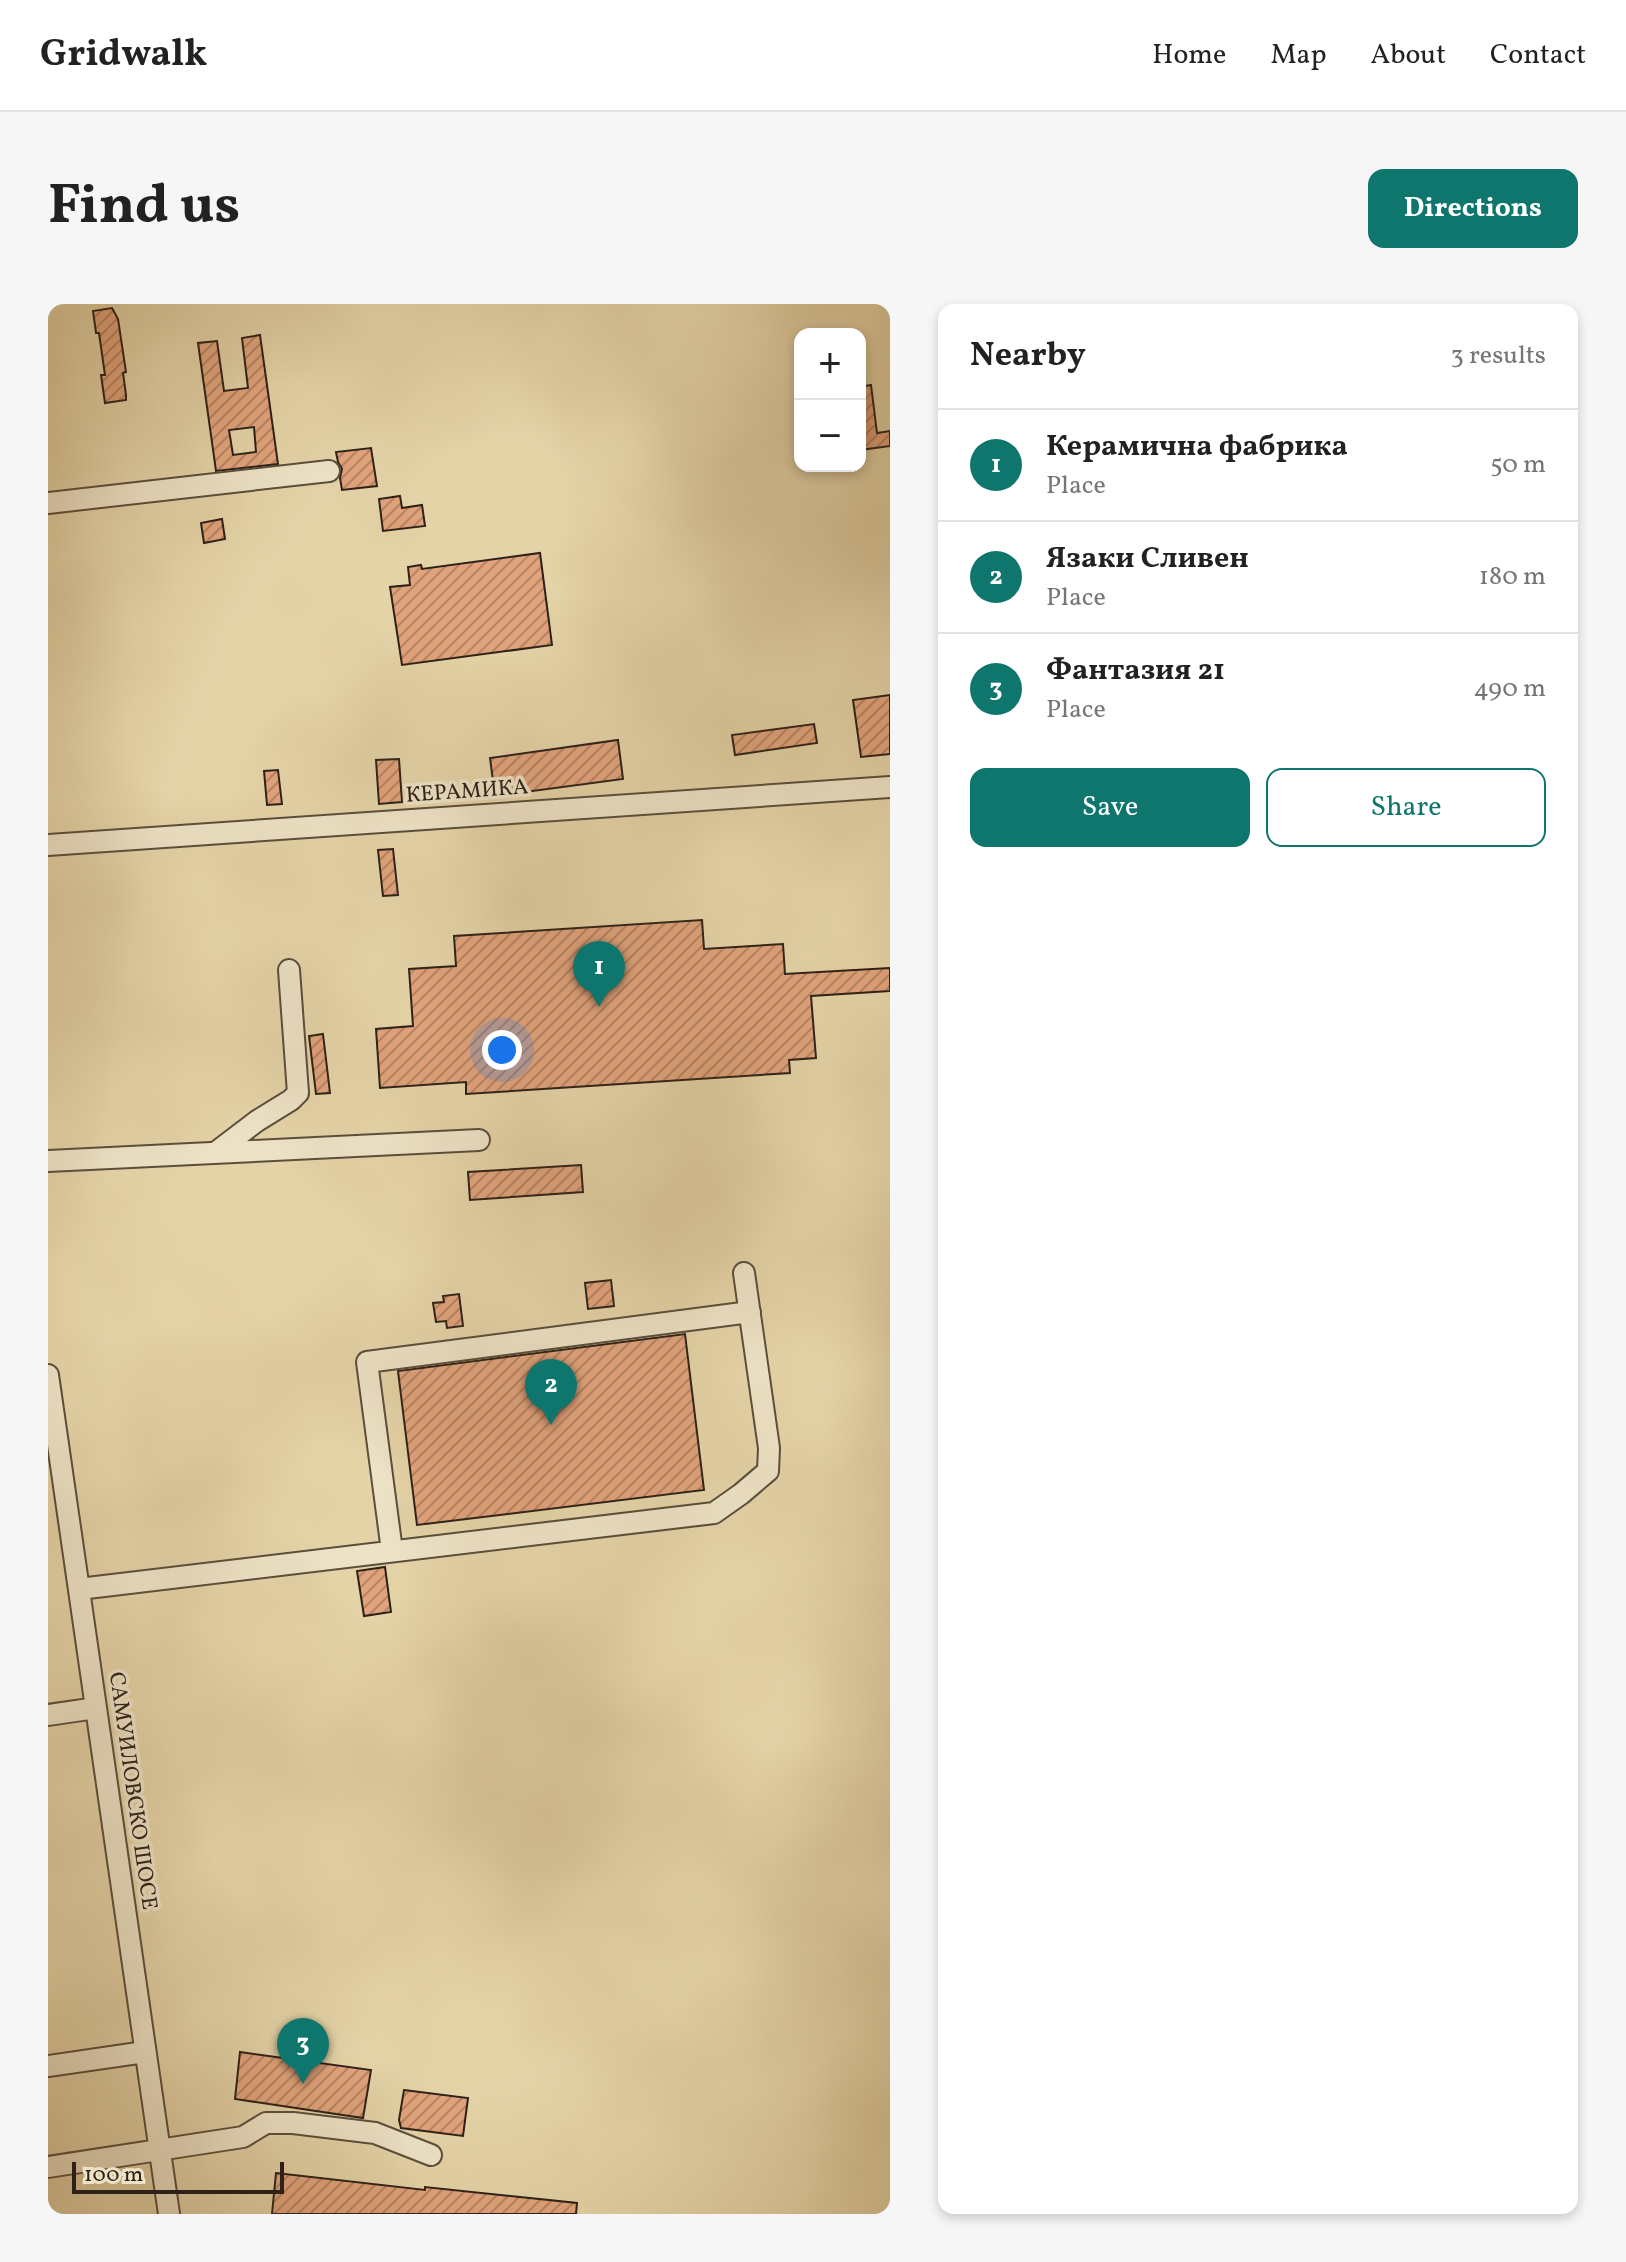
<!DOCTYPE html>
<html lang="en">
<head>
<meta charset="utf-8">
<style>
  :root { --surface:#fff; --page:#f6f6f6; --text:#222; --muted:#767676; --line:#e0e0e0; --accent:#0f766e }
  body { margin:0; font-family:Vollkorn,serif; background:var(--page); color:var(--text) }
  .controls { position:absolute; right:24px; top:24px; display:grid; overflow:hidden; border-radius:16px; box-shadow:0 4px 12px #0003 }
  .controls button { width:72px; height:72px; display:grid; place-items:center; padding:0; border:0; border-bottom:2px solid var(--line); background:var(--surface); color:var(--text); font:40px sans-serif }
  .scale { position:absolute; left:24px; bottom:20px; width:212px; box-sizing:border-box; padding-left:8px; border:4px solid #2d2119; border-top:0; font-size:22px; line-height:28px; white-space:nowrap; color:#2d2119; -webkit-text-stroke:6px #ede2c6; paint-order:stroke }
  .you { position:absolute; left:454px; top:746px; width:28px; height:28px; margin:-20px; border:6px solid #fff; border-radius:50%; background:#1a73e8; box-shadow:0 0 0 12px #1a73e833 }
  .badge { display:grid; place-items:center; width:52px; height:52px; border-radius:50%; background:var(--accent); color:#fff; font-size:26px; font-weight:700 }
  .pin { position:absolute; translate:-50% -66px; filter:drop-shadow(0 2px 4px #0008) }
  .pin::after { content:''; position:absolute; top:42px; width:28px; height:24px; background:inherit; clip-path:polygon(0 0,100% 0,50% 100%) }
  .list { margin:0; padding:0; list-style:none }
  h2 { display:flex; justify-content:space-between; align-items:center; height:104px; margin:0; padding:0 32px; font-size:34px }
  h2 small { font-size:26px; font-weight:400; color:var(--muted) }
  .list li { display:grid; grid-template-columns:52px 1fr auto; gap:24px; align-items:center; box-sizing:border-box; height:112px; padding:0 32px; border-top:2px solid var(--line) }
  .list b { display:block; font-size:30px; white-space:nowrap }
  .list p { margin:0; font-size:26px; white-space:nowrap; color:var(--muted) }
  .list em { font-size:26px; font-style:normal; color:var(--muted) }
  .actions { display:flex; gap:16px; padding:24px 32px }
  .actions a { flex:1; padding:18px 0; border:2px solid var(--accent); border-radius:16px; text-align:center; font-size:28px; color:var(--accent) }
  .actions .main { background:var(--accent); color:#fff }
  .map { position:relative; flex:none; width:842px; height:1910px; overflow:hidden; border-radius:16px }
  header { display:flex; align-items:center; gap:48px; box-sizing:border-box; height:112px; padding:0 40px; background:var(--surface); border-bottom:2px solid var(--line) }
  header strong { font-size:38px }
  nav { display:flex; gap:44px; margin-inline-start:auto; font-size:28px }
  .intro { display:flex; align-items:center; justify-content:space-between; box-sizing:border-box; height:192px; padding:0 48px }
  h1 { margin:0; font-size:56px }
  .button { padding:20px 36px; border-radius:16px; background:var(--accent); color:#fff; font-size:28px; font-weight:700 }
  main { display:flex; gap:48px; padding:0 48px }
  aside { flex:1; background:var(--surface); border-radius:16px; box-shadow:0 4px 12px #0003 }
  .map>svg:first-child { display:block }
</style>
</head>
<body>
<header>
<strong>Gridwalk</strong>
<nav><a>Home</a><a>Map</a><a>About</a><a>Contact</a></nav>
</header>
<div class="intro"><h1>Find us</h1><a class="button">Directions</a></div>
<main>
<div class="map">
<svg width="842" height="1910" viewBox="0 0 842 1910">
  <defs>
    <pattern id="building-hatch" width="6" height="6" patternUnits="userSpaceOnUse" patternTransform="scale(2)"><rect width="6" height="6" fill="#e1a37b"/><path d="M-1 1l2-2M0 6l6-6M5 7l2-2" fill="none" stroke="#b78464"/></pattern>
  </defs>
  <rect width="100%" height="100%" fill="#e4d3a7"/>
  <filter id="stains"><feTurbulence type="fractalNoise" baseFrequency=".0025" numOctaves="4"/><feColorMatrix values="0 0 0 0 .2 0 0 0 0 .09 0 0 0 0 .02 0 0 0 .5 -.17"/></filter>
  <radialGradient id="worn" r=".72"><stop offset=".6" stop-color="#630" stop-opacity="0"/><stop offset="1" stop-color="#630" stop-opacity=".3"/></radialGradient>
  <path fill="url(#building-hatch)" stroke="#2d2119" stroke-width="2" fill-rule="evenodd" d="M 64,4 L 70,15 L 78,68 L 75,69 L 78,91 L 78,96 L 57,99 L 53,71 L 57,71 L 51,29 L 48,29 L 45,7 Z
    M 212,31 L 230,160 L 168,167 L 150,39 L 169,37 L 176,87 L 200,84 L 194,34 ZM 206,123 L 208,148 L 185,151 L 181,126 Z
    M 823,81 L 829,129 L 842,127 L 842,142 L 812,146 L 812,83 Z
    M 323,144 L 329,182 L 294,186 L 292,174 L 294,165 L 290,158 L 288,148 Z
    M 352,192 L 354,204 L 374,201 L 377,222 L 335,227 L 331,195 Z
    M 174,215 L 177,235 L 156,239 L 153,219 Z
    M 492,249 L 504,341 L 354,361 L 342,283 L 362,281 L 360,263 L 373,261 L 374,265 Z
    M 842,391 L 842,450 L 813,453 L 805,396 Z
    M 766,420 L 769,439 L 687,451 L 684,431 Z
    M 570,436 L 575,475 L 447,492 L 442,454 Z
    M 351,455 L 354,498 L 331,500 L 328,456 Z
    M 230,466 L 234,500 L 219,501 L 216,467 Z
    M 345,545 L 350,591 L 335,592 L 330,546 Z
    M 654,616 L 656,645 L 735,640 L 737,670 L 842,664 L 842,687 L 763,692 L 768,754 L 741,756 L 742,769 L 418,790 L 418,778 L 332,784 L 328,725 L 365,722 L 361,665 L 408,662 L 406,632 Z
    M 275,730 L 282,789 L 268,790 L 261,732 Z
    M 533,861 L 535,888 L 422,896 L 420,868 Z
    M 563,976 L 566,1002 L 540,1005 L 537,979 Z
    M 411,990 L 415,1022 L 399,1024 L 398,1017 L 388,1018 L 385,999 L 396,998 L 395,992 Z
    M 637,1030 L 656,1186 L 369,1221 L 350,1067 Z
    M 337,1263 L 343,1308 L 316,1312 L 309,1267 Z
    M 192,1748 L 323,1766 L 315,1814 L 187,1795 Z
    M 356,1786 L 420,1794 L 415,1832 L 353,1824 L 351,1816 Z
    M 228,1869 L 377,1886 L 377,1883 L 529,1899 L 528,1910 L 224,1910 Z"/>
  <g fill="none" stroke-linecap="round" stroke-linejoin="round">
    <g stroke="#5b4e3c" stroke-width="24">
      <path id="minor" d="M 0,199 L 281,167
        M 0,541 L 842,483
        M 167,849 L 209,817 L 243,796 L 250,789 L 241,666
        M 0,857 L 431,836
        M 0,1071 L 121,1910
        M 344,1247 L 319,1058 L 702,1008
        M 31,1285 L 666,1209 L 693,1190 L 720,1167 L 721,1144 L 696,969
        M 0,1411 L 48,1404
        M 0,1762 L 97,1748
        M 0,1863 L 195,1833 L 218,1819 L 245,1819 L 327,1829 L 383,1851"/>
    </g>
    <use href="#minor" stroke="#ede2c6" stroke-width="20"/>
  </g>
  <g text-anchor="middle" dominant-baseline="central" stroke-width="7" stroke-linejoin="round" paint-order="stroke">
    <g font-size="22" fill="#2d2119" stroke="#ede2c6">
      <text transform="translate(419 488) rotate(-4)">КЕРАМИКА</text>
      <text transform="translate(84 1487) rotate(82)">САМУИЛОВСКО ШОСЕ</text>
    </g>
  </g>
  <rect width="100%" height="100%" filter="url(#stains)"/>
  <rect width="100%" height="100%" fill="url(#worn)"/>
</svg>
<div class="controls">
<button>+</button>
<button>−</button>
</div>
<div class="scale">100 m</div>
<div class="you"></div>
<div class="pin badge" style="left:551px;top:703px">1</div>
<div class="pin badge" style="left:503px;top:1121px">2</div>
<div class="pin badge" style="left:255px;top:1780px">3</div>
</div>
<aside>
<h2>Nearby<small>3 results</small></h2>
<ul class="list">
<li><span class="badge">1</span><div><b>Керамична фабрика</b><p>Place</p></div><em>50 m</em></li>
<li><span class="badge">2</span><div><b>Язаки Сливен</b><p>Place</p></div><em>180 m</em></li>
<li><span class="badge">3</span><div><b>Фантазия 21</b><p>Place</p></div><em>490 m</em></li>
</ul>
<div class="actions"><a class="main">Save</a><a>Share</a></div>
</aside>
</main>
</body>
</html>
